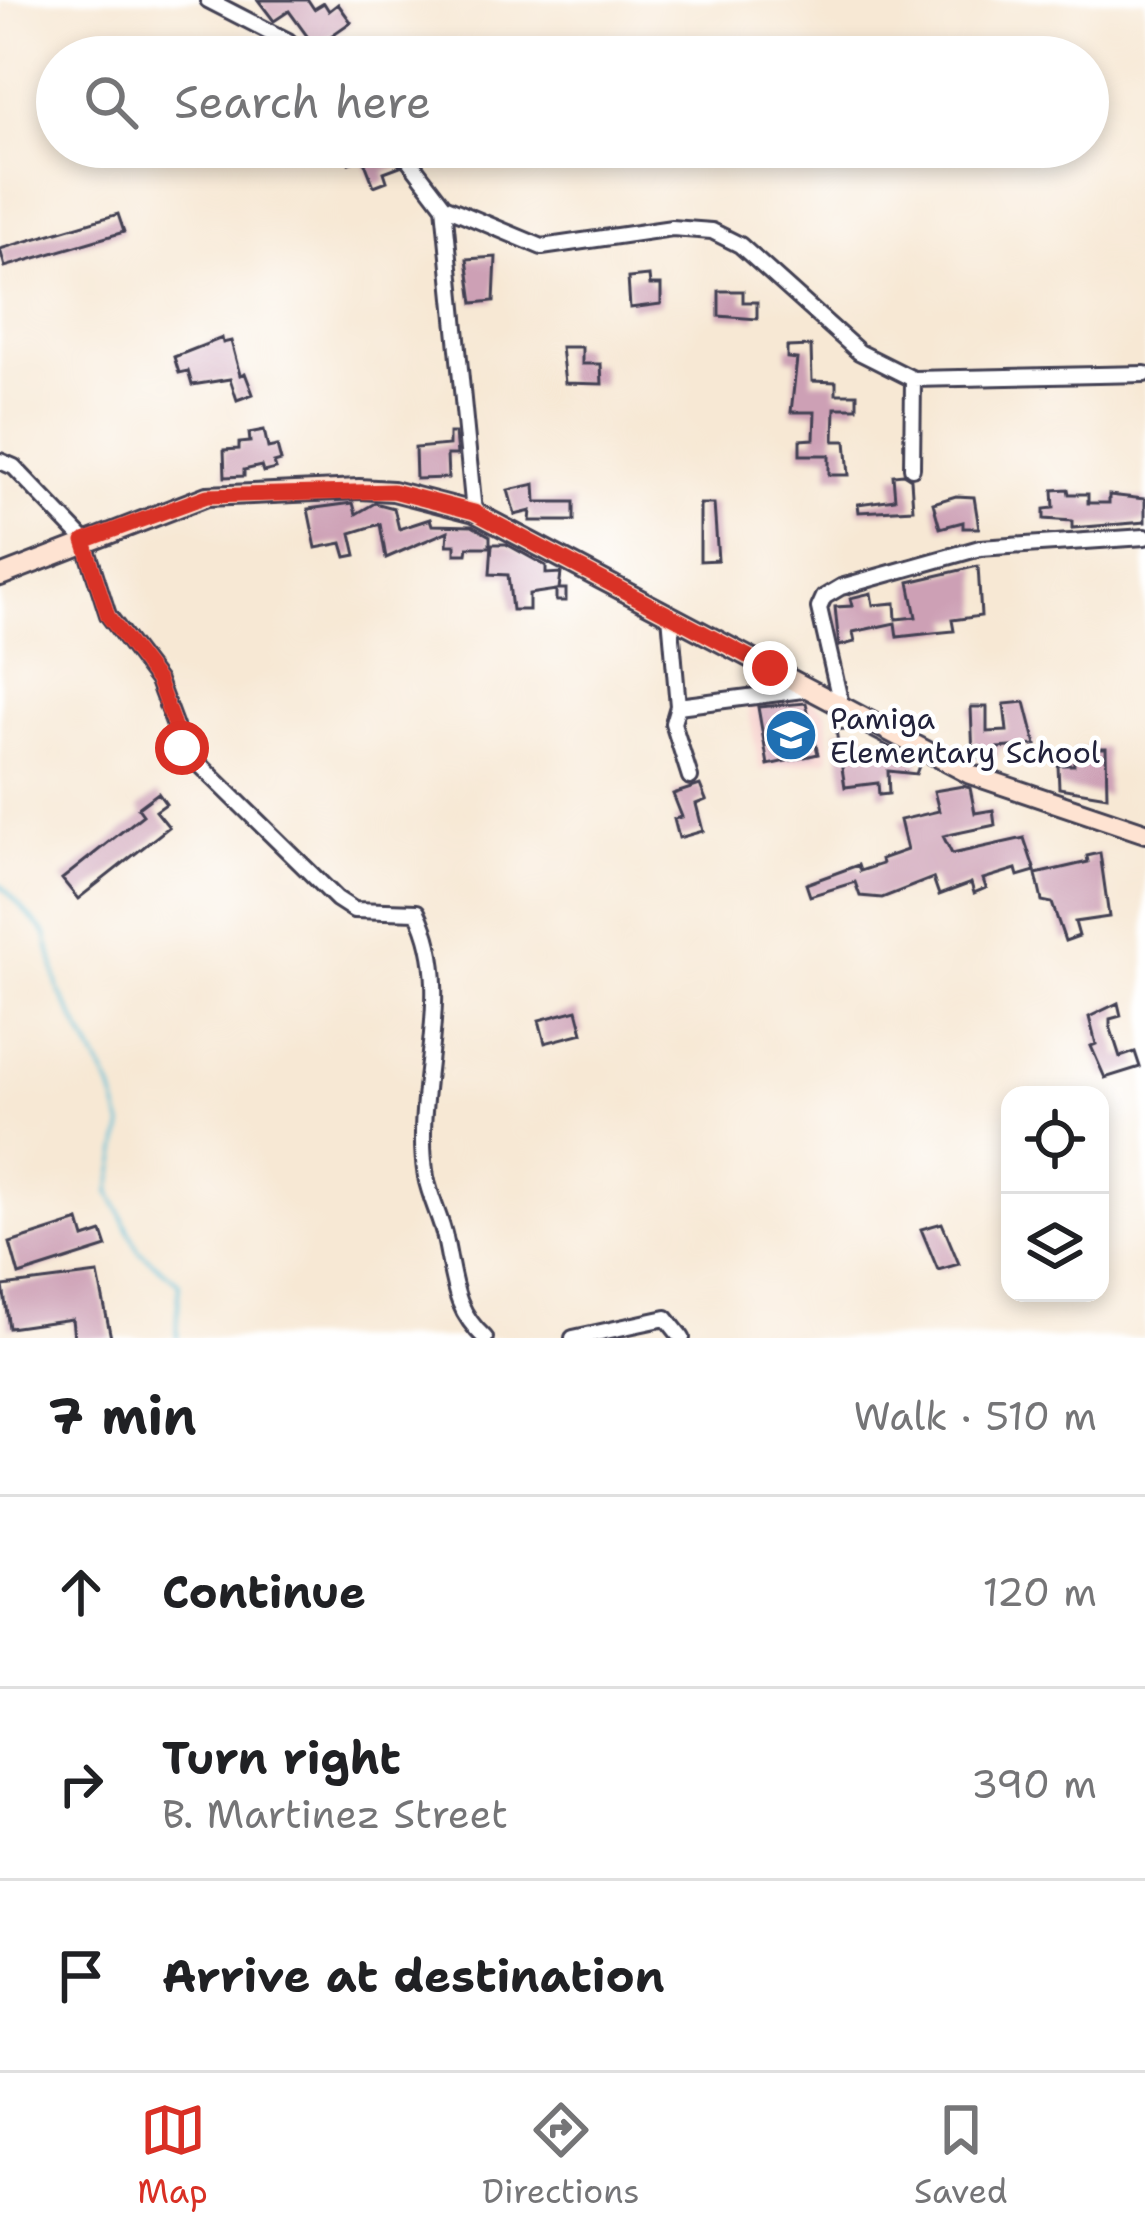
<!DOCTYPE html>
<html lang="en">
<head>
<meta charset="utf-8">
<style>
  :root { --surface:#fff; --page:#f6f6f6; --text:#202124; --muted:#757577; --line:#e0e0e0; --accent:#d93025 }
  body { margin:0; font-family:"Shantell Sans",sans-serif; background:var(--page); color:var(--text) }
  .controls { position:absolute; right:36px; bottom:36px; display:grid; overflow:hidden; border-radius:24px; box-shadow:0 6px 18px #0003 }
  .controls button { width:108px; height:108px; display:grid; place-items:center; padding:0; border:0; border-bottom:3px solid var(--line); background:var(--surface); color:var(--text); font:60px sans-serif }
  .stop { position:absolute; width:36px; height:36px; margin:-27px; border:9px solid #d93025; border-radius:50%; background:#fff }
  .stop.end { background:#d93025; border-color:#fff; box-shadow:0 3px 12px #0008 }
  .list { margin:0; padding:0; list-style:none }
  h2 { display:flex; justify-content:space-between; align-items:center; height:156px; margin:0; padding:0 48px; font-size:51px }
  h2 small { font-size:39px; font-weight:400; color:var(--muted) }
  .list li { display:grid; grid-template-columns:78px 1fr auto; gap:36px; align-items:center; box-sizing:border-box; height:192px; padding:0 48px; border-top:3px solid var(--line) }
  .list b { display:block; font-size:45px; white-space:nowrap }
  .list p { margin:0; font-size:39px; white-space:nowrap; color:var(--muted) }
  .list em { font-size:39px; font-style:normal; color:var(--muted) }
  .icon { flex:none; width:66px; height:66px; fill:none; stroke:currentColor; stroke-width:2; stroke-linecap:round; stroke-linejoin:round }
  .map { position:relative; flex:none; width:1145px; height:1338px; overflow:hidden }
  .search { position:absolute; background:var(--surface); box-shadow:0 6px 18px #0003; left:36px; right:36px; top:36px; height:132px; display:flex; align-items:center; gap:30px; box-sizing:border-box; padding:0 42px; border-radius:66px; color:var(--muted); font-size:45px }
  .sheet { height:732px; background:var(--surface) }
  nav { display:flex; justify-content:space-around; align-items:center; box-sizing:border-box; height:168px; border-top:3px solid var(--line); background:var(--surface); font-size:33px; color:var(--muted) }
  nav a { display:grid; justify-items:center; gap:6px }
  nav .on { color:var(--accent) }
  .map>svg:first-child { display:block }
</style>
</head>
<body>
<div class="map">
<svg width="1145" height="1338" viewBox="0 0 1145 1338">
  <rect width="100%" height="100%" fill="#fff"/>
  <filter id="ink" filterUnits="userSpaceOnUse"><feTurbulence type="fractalNoise" baseFrequency=".00833" numOctaves="2"/><feDisplacementMap in="SourceGraphic" scale="24" xChannelSelector="R" yChannelSelector="G"/><feConvolveMatrix kernelMatrix="1 2 1 2 8 2 1 2 1" color-interpolation-filters="sRGB"/></filter>
  <filter id="wash" filterUnits="userSpaceOnUse"><feTurbulence type="fractalNoise" baseFrequency=".004" numOctaves="4" result="noise"/><feDisplacementMap in="SourceGraphic" scale="48" xChannelSelector="R" yChannelSelector="G"/><feGaussianBlur stdDeviation="2.7" result="paint"/><feColorMatrix in="noise" values="0 0 0 0 0 0 0 0 0 0 0 0 0 0 0 0 0 1.4 0 .05"/><feComposite in="paint" operator="in"/></filter>
  <g filter="url(#wash)">
    <rect width="100%" height="100%" fill="#f7e8d4"/>
    <path fill="#f7d0cb" d="M 804,694 L 827,712 L 829,759 L 760,770 L 747,703 Z"/>
    <g fill="none" stroke-linecap="round" stroke-linejoin="round">
      <path stroke="#59bed7" stroke-width="3" d="M 0,884 L 46,934 L 59,990 L 111,1087 L 123,1126 L 110,1192 L 139,1251 L 179,1283 L 177,1338"/>
    </g>
    <g id="blocks">
      <path fill="#cda0b5" d="M 258,0 L 308,0 L 314,9 L 324,3 L 329,11 L 338,4 L 351,22 L 315,47 L 289,11 L 274,21 Z
        M 343,147 L 388,147 L 379,152 L 382,160 L 391,156 L 400,166 L 384,172 L 387,181 L 374,186 L 363,158 L 349,163 Z
        M 118,214 L 124,232 L 5,267 L 0,249 Z
        M 496,257 L 494,301 L 473,303 L 467,259 Z
        M 649,276 L 650,285 L 661,285 L 661,304 L 630,308 L 628,278 Z
        M 719,291 L 743,291 L 743,302 L 757,302 L 757,319 L 719,316 Z
        M 222,338 L 223,343 L 231,341 L 240,375 L 245,373 L 253,394 L 237,400 L 230,379 L 192,385 L 188,371 L 179,373 L 174,357 Z
        M 811,346 L 812,381 L 836,382 L 836,394 L 857,394 L 857,408 L 835,408 L 834,441 L 846,441 L 849,475 L 829,475 L 829,455 L 800,455 L 800,440 L 814,439 L 815,412 L 791,412 L 797,359 L 787,358 L 787,347 Z
        M 561,347 L 582,347 L 582,364 L 601,364 L 602,384 L 565,383 Z
        M 264,430 L 268,448 L 277,446 L 281,461 L 274,463 L 276,469 L 263,472 L 261,466 L 244,470 L 244,476 L 225,477 L 224,450 L 239,449 L 239,443 L 250,442 L 249,433 Z
        M 449,433 L 455,433 L 457,455 L 447,455 L 448,478 L 416,479 L 415,448 L 449,445 Z
        M 903,474 L 911,479 L 913,509 L 859,512 L 858,504 L 895,499 L 893,475 Z
        M 535,484 L 536,502 L 574,502 L 574,521 L 530,521 L 531,511 L 515,515 L 508,490 Z
        M 1068,489 L 1069,494 L 1088,494 L 1088,503 L 1109,503 L 1109,495 L 1145,499 L 1145,522 L 1072,528 L 1072,521 L 1044,519 L 1044,509 L 1054,508 L 1053,490 Z
        M 956,496 L 974,497 L 979,528 L 963,528 L 963,522 L 940,528 L 933,503 Z
        M 353,503 L 356,514 L 375,503 L 394,508 L 399,529 L 430,519 L 432,525 L 472,526 L 490,536 L 490,547 L 468,547 L 467,554 L 455,554 L 455,545 L 447,545 L 448,531 L 386,558 L 380,524 L 351,533 L 356,555 L 346,557 L 342,543 L 316,548 L 308,509 Z
        M 700,504 L 714,504 L 718,560 L 700,561 Z
        M 492,544 L 506,544 L 546,566 L 546,574 L 561,573 L 559,589 L 566,589 L 566,601 L 556,601 L 556,590 L 529,594 L 529,610 L 512,610 L 508,575 L 490,574 Z
        M 978,566 L 981,616 L 952,620 L 954,631 L 933,633 L 897,637 L 895,623 L 853,632 L 855,642 L 839,646 L 835,607 L 852,606 L 850,598 L 871,593 L 873,605 L 895,603 L 896,619 L 916,617 L 909,582 Z
        M 1025,702 L 1036,745 L 998,748 L 998,757 L 973,757 L 971,707 L 987,707 L 987,732 L 1007,731 L 1004,704 Z
        M 806,703 L 818,754 L 768,765 L 758,707 Z
        M 853,728 L 920,763 L 916,774 L 888,771 L 889,794 L 879,795 L 878,783 L 845,787 L 836,730 Z
        M 1094,748 L 1106,748 L 1107,796 L 1059,788 L 1058,765 L 1074,765 L 1073,750 Z
        M 700,785 L 706,800 L 696,804 L 703,831 L 679,838 L 674,819 L 682,817 L 673,794 Z
        M 963,786 L 970,788 L 975,813 L 993,810 L 995,825 L 943,836 L 952,854 L 1024,838 L 1035,871 L 1018,876 L 1016,869 L 983,879 L 986,888 L 974,893 L 971,883 L 939,895 L 933,878 L 882,898 L 860,896 L 855,882 L 810,896 L 806,884 L 858,865 L 860,871 L 882,864 L 881,859 L 907,850 L 900,820 L 939,811 L 934,791 Z
        M 158,793 L 166,804 L 156,811 L 169,827 L 78,899 L 62,879 L 143,815 L 138,808 Z
        M 1100,853 L 1109,917 L 1075,922 L 1079,936 L 1065,941 L 1052,903 L 1042,901 L 1036,874 L 1088,862 L 1087,856 Z
        M 1118,1003 L 1121,1016 L 1110,1019 L 1110,1026 L 1120,1057 L 1135,1052 L 1140,1067 L 1105,1078 L 1091,1046 L 1096,1044 L 1089,1017 Z
        M 577,1010 L 583,1033 L 545,1043 L 539,1020 Z
        M 79,1221 L 84,1238 L 102,1232 L 107,1247 L 19,1275 L 10,1243 Z
        M 942,1223 L 959,1264 L 938,1270 L 921,1229 Z
        M 98,1274 L 111,1338 L 74,1338 L 72,1319 L 9,1328 L 3,1286 Z"/>
    </g>
  </g>
  <g filter="url(#ink)">
    <use href="#blocks" fill-opacity="0" stroke="#424052" stroke-width="3"/>
    <g fill="none" stroke-linecap="round" stroke-linejoin="round">
      <g stroke="#424052" stroke-width="20">
        <path id="street" d="M 208,0 L 288,41 L 305,57
          M 399,147 L 444,206 L 474,512
          M 444,206 L 542,247 L 672,228 L 712,231 L 740,245 L 859,352 L 913,379 L 1145,374
          M 0,461 L 14,467 L 84,540 L 108,615 L 158,681 L 183,748 L 337,899 L 354,910 L 417,912 C 458,994 411,1090 426,1177 C 430,1198 441,1218 445,1238 C 454,1278 453,1309 485,1338
          M 912,468 L 913,379
          M 670,615 L 678,706 L 803,690
          M 678,706 L 673,723 L 690,777
          M 842,709 L 819,608 L 824,597 L 841,587 L 980,548 L 1145,537
          M 573,1338 L 666,1318 L 682,1338"/>
      </g>
      <g stroke="#424052" stroke-width="24">
        <path id="secondary" d="M 0,576 L 207,496 L 359,489 L 393,491 L 474,512 L 970,774 L 1145,833"/>
      </g>
      <use href="#street" stroke="#fff" stroke-width="14"/>
      <use href="#secondary" stroke="#fee3d2" stroke-width="18"/>
    </g>
  </g>
  <g fill="none" stroke-linecap="round" stroke-linejoin="round" filter="url(#ink)">
    <path stroke="#d93025" stroke-width="15" d="M 182,748 L 158,681 L 108,616 L 84,541 L 207,496 L 393,491 L 474,512 L 770,668"/>
  </g>
  <defs>
    <g id="school-disc" transform="scale(2.7)"><circle r="9.5" fill="#1f6fb2" stroke="#fff"/><path d="M0-5L7-2L0 1L-7-2ZM-4 1L0 2.5L4 1V4Q0 6-4 4Z" fill="#fff"/></g>
  </defs>
  <g fill-rule="evenodd">
    <use href="#school-disc" x="791" y="735"/>
  </g>
  <g text-anchor="middle" dominant-baseline="central" stroke-width="9" stroke-linejoin="round" paint-order="stroke">
    <g font-size="30" fill="#22223b" stroke="#fff" text-anchor="start">
      <text x="830" y="718">Pamiga<tspan x="830" dy="34">Elementary School</tspan></text>
    </g>
  </g>
</svg>
<div class="controls">
<button><svg class="icon" aria-label="locate" viewBox="0 0 24 24"><circle cx="12" cy="12" r="6"/><path d="M12 2v4M12 18v4M2 12h4M18 12h4"/></svg></button>
<button><svg class="icon" aria-label="layers" viewBox="0 0 24 24"><path d="M12 4l9 5-9 5-9-5zM3 14l9 5 9-5"/></svg></button>
</div>
<div class="stop" style="left:182px;top:748px"></div>
<div class="stop end" style="left:770px;top:668px"></div>
<div class="search"><svg class="icon" aria-label="search" viewBox="0 0 24 24"><circle cx="10" cy="10" r="6"/><path d="M15 15l6 6"/></svg>Search here</div>
</div>
<section class="sheet">
<h2>7 min<small>Walk · 510 m</small></h2>
<ul class="list">
<li><svg class="icon" aria-label="ahead" viewBox="0 0 24 24"><path d="M12 20V5M6 11l6-6 6 6"/></svg><div><b>Continue</b></div><em>120 m</em></li>
<li><svg class="icon" aria-label="right" viewBox="0 0 24 24"><path d="M7 20v-9h11M14 6l5 5-5 5"/></svg><div><b>Turn right</b><p>B. Martinez Street</p></div><em>390 m</em></li>
<li><svg class="icon" aria-label="arrive" viewBox="0 0 24 24"><path d="M6 21V4h12l-3 4 3 4H6"/></svg><div><b>Arrive at destination</b></div></li>
</ul>
</section>
<nav>
<a class="on"><svg class="icon" aria-label="map" viewBox="0 0 24 24"><path d="M3 6l6-2 6 2 6-2v14l-6 2-6-2-6 2zM9 4v14M15 6v14"/></svg>Map</a>
<a><svg class="icon" aria-label="directions" viewBox="0 0 24 24"><path d="M12 3l9 9-9 9-9-9zM9 14v-3h6M13 9l2 2-2 2"/></svg>Directions</a>
<a><svg class="icon" aria-label="saved" viewBox="0 0 24 24"><path d="M7 4h10v16l-5-4-5 4z"/></svg>Saved</a>
</nav>
</body>
</html>
